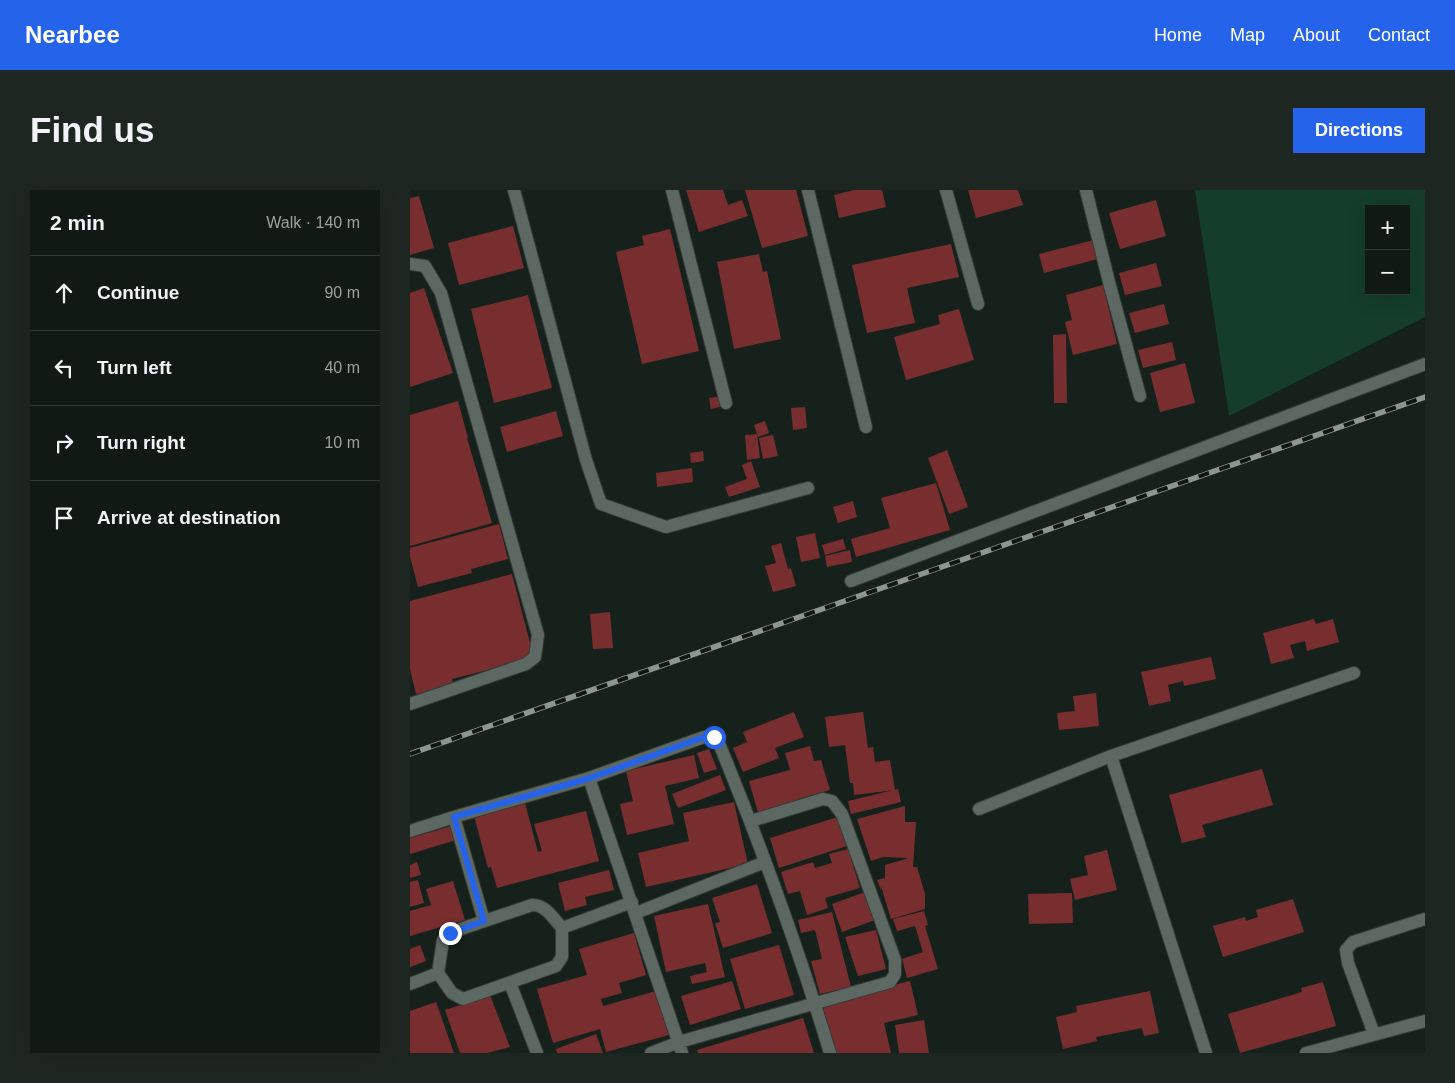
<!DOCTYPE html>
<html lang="en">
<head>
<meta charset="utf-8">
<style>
  :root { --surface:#111914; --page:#1e2622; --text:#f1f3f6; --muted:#9ca0a0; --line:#303834; --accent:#2563eb }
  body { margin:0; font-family:Arial,sans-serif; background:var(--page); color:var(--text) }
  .controls { position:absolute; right:15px; top:15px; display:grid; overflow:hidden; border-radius:0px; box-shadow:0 5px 20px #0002 }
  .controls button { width:45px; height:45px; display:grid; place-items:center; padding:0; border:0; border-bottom:1px solid var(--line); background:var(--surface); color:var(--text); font:25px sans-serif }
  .stop { position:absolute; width:15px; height:15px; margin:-11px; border:4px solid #2563eb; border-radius:50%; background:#fff }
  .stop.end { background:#2563eb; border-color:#fff; box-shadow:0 1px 5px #0008 }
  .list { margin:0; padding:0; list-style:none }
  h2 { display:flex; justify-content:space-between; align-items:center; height:65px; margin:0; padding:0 20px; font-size:21px }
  h2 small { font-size:16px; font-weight:400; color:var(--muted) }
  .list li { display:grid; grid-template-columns:32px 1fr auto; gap:15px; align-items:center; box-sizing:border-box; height:75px; padding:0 20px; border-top:1px solid var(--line) }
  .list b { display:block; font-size:19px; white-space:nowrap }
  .list em { font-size:16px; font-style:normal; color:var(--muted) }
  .icon { flex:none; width:28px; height:28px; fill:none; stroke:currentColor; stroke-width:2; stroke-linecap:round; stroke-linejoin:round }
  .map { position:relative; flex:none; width:1015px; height:863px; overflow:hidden; border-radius:0px }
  header { display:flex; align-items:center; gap:30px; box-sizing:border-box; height:70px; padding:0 25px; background:var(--accent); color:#fff }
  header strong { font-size:24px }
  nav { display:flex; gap:28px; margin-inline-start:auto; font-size:18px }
  .intro { display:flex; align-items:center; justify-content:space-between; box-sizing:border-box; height:120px; padding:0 30px }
  h1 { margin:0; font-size:35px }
  .button { padding:12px 22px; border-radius:0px; background:var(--accent); color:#fff; font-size:18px; font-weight:700 }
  main { display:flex; gap:30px; padding:0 30px }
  aside { flex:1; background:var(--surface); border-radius:0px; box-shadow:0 5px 20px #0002 }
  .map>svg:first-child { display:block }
</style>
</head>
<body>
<header>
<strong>Nearbee</strong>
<nav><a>Home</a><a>Map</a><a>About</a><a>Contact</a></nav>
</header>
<div class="intro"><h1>Find us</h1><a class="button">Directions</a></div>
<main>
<aside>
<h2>2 min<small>Walk · 140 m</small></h2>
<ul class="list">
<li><svg class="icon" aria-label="ahead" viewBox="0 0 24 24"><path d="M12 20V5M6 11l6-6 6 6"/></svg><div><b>Continue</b></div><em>90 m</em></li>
<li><svg class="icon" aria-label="left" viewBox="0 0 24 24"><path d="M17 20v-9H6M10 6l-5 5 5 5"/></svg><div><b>Turn left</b></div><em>40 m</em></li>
<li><svg class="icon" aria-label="right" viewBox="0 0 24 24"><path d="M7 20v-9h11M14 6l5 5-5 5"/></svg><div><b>Turn right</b></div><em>10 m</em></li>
<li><svg class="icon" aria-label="arrive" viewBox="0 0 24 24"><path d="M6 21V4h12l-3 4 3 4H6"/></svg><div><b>Arrive at destination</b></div></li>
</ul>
</aside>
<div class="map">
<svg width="1015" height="863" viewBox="0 0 1015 863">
  <rect width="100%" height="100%" fill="#17211b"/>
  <path fill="#143e29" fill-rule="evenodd" d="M 785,0 L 1015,0 L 1015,127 L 819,226 ZM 959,19 L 996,19 L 996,101 L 959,101 Z"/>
  <path fill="#782e2f" d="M 276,0 L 313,0 L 318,15 L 332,10 L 338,26 L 289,42 Z
    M 335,0 L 386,0 L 398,46 L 352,58 Z
    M 444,0 L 472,0 L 476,17 L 429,28 L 424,5 Z
    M 558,0 L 608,0 L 613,15 L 566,28 Z
    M 9,6 L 24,58 L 0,65 L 0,8 Z
    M 746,10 L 756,46 L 710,59 L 699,23 Z
    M 103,36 L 114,78 L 49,95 L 38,53 Z
    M 260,39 L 289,161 L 232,174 L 206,62 L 234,55 L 232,46 Z
    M 684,50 L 688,69 L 634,83 L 629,64 Z
    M 541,54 L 549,87 L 497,98 L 505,133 L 457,143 L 442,75 Z
    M 349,64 L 353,82 L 357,81 L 371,149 L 324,159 L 307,72 Z
    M 746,73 L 752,96 L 715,105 L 709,83 Z
    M 693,95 L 707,154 L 663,165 L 655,132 L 662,130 L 656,105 Z
    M 14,98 L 43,183 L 0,197 L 0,103 Z
    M 118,105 L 142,198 L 84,213 L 61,119 Z
    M 754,114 L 759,134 L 725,143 L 719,123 Z
    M 549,119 L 564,170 L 496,190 L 484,147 L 530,134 L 528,125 Z
    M 656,144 L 657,213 L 644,213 L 643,145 Z
    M 762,152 L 766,170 L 733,178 L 728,160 Z
    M 775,173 L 785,213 L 750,222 L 740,183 Z
    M 313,206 L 315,216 L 301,219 L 299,208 Z
    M 48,211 L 58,248 L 57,248 L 82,333 L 0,356 L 0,225 Z
    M 395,217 L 397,238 L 383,240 L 381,218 Z
    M 146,221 L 153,246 L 97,262 L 90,237 Z
    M 355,231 L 359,243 L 348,247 L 344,235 Z
    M 347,244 L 350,268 L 337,270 L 335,245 Z
    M 363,245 L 368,266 L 353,269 L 349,248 Z
    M 537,260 L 558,317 L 539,324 L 518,268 Z
    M 293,261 L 294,271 L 281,273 L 280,263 Z
    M 341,271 L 350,297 L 319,307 L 315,297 L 337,289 L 332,275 Z
    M 282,278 L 283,292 L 247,297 L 246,283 Z
    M 526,293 L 540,340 L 446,367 L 441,349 L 480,338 L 471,308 Z
    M 443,311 L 447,327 L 428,333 L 423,317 Z
    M 89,334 L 98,369 L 61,379 L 62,383 L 8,397 L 0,367 L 0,358 Z
    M 405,343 L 410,368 L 391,372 L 386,347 Z
    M 433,349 L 436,359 L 415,365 L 412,355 Z
    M 371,353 L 378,379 L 381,378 L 386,396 L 363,402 L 355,376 L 366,373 L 361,356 Z
    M 440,360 L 442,372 L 417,377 L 415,366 Z
    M 102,384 L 124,468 L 42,489 L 43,494 L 6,504 L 0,479 L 0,411 Z
    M 200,422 L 203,458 L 183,459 L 180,424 Z
    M 904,429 L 906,434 L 923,429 L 929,452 L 897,461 L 895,451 L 880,455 L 884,468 L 861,474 L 853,443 Z
    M 801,467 L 806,489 L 774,496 L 773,491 L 758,495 L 761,511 L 739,516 L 731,482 Z
    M 686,503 L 689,536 L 649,540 L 647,523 L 665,521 L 663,506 Z
    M 384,522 L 394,547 L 365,558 L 369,568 L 333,582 L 323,558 L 337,552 L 333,542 Z
    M 453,522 L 458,558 L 463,557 L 465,572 L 480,570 L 485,600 L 444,605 L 443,593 L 440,593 L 435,555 L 419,557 L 415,527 Z
    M 400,556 L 404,571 L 411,570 L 420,600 L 388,609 L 389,612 L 348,623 L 339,591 L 380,580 L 375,563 Z
    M 299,559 L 307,579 L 294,583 L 287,563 Z
    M 284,565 L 289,588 L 255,596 L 264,634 L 217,645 L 210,614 L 223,611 L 216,581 Z
    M 852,579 L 863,615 L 792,635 L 796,647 L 772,653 L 759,605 Z
    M 310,585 L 316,600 L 268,618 L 262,604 Z
    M 488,599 L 491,612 L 441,624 L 438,611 Z
    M 324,612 L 338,674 L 236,697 L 228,663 L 279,651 L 273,623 Z
    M 115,613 L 128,662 L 132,661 L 124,634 L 176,621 L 189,671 L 87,698 L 81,677 L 78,678 L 64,626 Z
    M 495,616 L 495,632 L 506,632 L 503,677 L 507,677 L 515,704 L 515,719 L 481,729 L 471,696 L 471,700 L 467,690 L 475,688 L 475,675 L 499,668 L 473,667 L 461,671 L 447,629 Z
    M 431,626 L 440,655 L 369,678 L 360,648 Z
    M 42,636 L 46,650 L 0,664 L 0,648 Z
    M 438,659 L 450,698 L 415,708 L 418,718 L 397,725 L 390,701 L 378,704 L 371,682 L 403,672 L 405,678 L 422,673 L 419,664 Z
    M 697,660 L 707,700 L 665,710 L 660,689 L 678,685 L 674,666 Z
    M 7,672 L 11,685 L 0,688 L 0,675 Z
    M 199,680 L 204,700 L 175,707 L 177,715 L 155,721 L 148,693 Z
    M 8,690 L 14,713 L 0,717 L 0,692 Z
    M 43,691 L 55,730 L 0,746 L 0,721 L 21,715 L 16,699 Z
    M 347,694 L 362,743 L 313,758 L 305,733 L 310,732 L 302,708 Z
    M 455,702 L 465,730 L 432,742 L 422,714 Z
    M 662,703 L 663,733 L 619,734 L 618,704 Z
    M 883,709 L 894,742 L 813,767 L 803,736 L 835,727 L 836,731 L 848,727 L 846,720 Z
    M 298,714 L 315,787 L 282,794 L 280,786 L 297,782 L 295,773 L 256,782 L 244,726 Z
    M 514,721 L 518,735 L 515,736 L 528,779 L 497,788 L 492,769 L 513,762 L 505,736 L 487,741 L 483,729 Z
    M 422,722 L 441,797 L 410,804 L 401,771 L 412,769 L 405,740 L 391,743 L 388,730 Z
    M 466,740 L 476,779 L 448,786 L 435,747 Z
    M 224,743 L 236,785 L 209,793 L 212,803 L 191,809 L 193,816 L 246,801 L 259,845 L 196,862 L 190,839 L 143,853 L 127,799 L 177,785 L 169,759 Z
    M 10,755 L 16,771 L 0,777 L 0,759 Z
    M 369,755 L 384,805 L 335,819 L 320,769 Z
    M 322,791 L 331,819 L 280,835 L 271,806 Z
    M 500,791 L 508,825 L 474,833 L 481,863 L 424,863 L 412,813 Z
    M 913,792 L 926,836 L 830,863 L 818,824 L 892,802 L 891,798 Z
    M 740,801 L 749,843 L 734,846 L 732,838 L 686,847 L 687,851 L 653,859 L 646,827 L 667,822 L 666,816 Z
    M 80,805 L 100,857 L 77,863 L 50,863 L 35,820 Z
    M 26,812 L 44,863 L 0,863 L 0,821 Z
    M 393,828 L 404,863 L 288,863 L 287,860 Z
    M 514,830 L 519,863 L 489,863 L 485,835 Z
    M 186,844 L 193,863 L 147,863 L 146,859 Z"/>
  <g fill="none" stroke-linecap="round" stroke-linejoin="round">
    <g stroke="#353c38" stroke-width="14">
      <path id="minor" d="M 104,0 L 176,270 L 191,314 L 256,337 L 398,298
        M 262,0 L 316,213
        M 398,0 L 456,237
        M 536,0 L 568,114
        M 676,0 L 700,96 L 730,206
        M 0,74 L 15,76 L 31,103 L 128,445 L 125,467 L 116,474 L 0,514
        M 441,391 L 1015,174
        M 701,566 L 796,863
        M 179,588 L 272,863
        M 569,619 L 701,566 L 944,483
        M 44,627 L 74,731
        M 0,641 L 44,627 L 179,588 L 294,547 L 304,547 L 308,551 C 350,653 388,757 420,863
        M 226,723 L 355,672
        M 152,738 L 152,767 L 146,776 L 53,809 L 42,803 L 28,783 L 33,750 L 39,743 L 122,715 C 135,714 144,729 152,738 L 222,712
        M 100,793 L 127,863
        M 0,794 L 28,783
        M 964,844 L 938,773 L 936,760 L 943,752 L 1015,729
        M 241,863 L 269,852 L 480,792 L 485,784 L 485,770 L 432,624 L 422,611 L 413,609 L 341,631
        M 896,863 L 1015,831"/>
    </g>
    <use href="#minor" stroke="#5c6861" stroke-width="12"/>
    <g stroke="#8e9691" stroke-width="5.5">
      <path id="rail" d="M 0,564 L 1015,207"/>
    </g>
    <use href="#rail" stroke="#0e1712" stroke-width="4" stroke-dasharray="11" stroke-linecap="butt"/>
  </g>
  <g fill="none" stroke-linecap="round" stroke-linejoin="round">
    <path stroke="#2563eb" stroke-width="6" d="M 40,743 L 74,731 L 44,627 L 180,588 L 294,547 L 304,547"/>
  </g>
</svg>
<div class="controls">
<button>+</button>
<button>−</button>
</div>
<div class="stop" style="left:304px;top:547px"></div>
<div class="stop end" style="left:40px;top:743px"></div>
</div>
</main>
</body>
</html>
